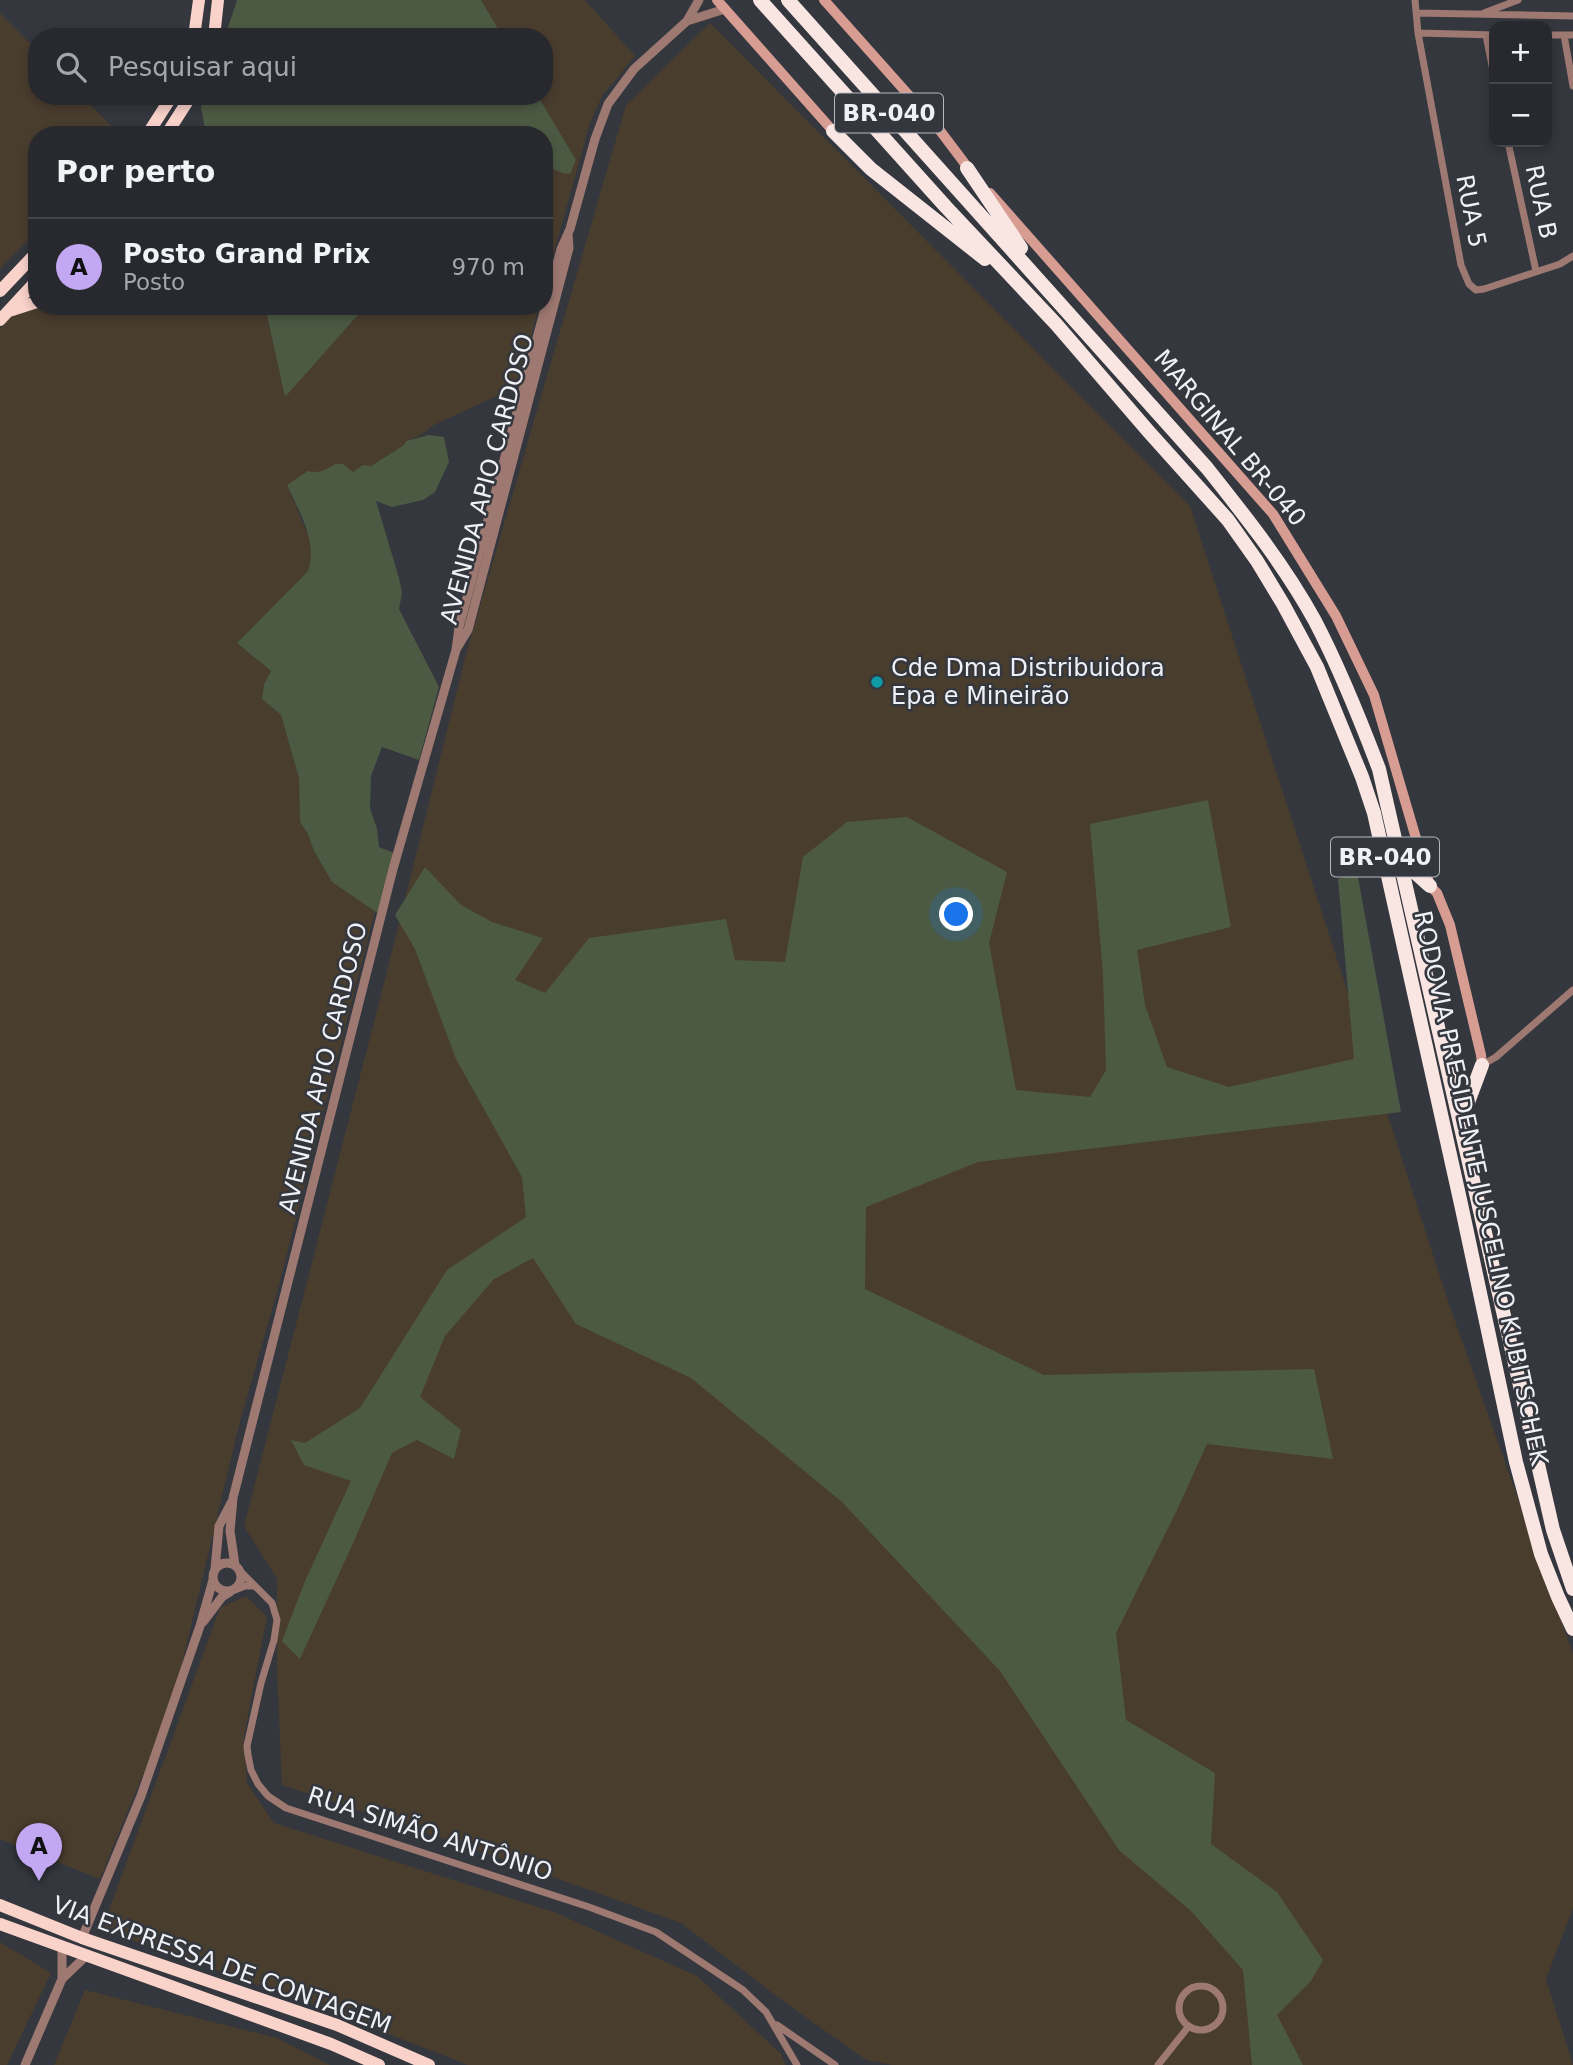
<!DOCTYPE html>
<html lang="pt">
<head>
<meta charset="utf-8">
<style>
  :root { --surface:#27292e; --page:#2f3136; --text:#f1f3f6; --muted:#a4a6aa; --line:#43454a; --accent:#c2a8f2 }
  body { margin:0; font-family:"DejaVu Sans",sans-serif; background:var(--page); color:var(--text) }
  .controls { position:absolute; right:21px; top:21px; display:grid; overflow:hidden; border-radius:14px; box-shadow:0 4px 10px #0003 }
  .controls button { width:63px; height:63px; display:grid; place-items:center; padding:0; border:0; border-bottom:2px solid var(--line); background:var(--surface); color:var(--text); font:35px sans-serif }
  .you { position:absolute; left:957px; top:915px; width:24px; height:24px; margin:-18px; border:5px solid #fff; border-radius:50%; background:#1a73e8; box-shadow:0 0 0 10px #1a73e833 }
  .badge { display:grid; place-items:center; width:46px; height:46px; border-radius:50%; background:var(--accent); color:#111; font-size:23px; font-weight:700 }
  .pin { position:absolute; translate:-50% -58px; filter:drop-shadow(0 2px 4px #0008) }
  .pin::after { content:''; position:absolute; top:37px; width:24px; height:21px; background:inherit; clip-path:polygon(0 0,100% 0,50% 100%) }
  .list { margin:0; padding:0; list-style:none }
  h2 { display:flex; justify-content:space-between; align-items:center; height:91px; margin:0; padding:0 28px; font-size:30px }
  h2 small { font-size:23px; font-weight:400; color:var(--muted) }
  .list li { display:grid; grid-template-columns:46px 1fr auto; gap:21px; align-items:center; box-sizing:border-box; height:98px; padding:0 28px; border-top:2px solid var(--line) }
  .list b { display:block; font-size:26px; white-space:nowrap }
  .list p { margin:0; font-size:23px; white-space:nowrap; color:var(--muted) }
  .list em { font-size:23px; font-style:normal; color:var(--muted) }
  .icon { flex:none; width:38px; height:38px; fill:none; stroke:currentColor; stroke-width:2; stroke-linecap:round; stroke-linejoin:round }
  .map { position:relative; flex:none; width:1573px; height:2065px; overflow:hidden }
  .search { position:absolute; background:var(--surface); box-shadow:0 4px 10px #0003; left:28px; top:28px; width:525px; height:77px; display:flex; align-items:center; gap:18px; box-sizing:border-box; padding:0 24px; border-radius:28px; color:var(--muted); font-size:26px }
  .panel { position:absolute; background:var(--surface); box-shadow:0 4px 10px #0003; left:28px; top:126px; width:525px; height:189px; border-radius:28px }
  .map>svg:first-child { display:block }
</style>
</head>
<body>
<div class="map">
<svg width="1573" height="2065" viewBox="0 0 1573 2065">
  <rect width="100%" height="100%" fill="#34373e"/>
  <path fill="#493d2e" d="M 481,0 L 585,0 L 635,56 L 602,96 L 590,123 L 544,288 L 544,165 L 562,173 L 576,160 L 538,96 L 544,96 L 544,37 L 503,37 Z
    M 0,13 L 37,50 L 37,96 L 82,96 L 120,135 L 37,135 L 37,231 L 0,269 Z
    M 710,23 L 1190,506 L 1449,1304 L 1573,1654 L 1573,1908 L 1546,1979 L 1573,2065 L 892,2065 L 866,2060 L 783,2001 L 681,1923 L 463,1845 L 282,1785 L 277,1671 L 277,1579 L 244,1526 L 384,983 L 466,654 L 626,105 Z
    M 37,290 L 37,306 L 265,306 L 285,396 L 366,306 L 539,306 L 518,386 L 434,425 L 419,436 L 406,441 L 404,445 L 371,466 L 353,472 L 335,464 L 325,471 L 314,473 L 287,485 L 311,542 L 312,559 L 308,571 L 237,643 L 271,671 L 264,684 L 262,699 L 281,715 L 299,778 L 300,822 L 308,834 L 314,851 L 332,882 L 375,911 L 278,1289 L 240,1421 L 180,1672 L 160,1733 L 100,1879 L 0,1839 L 0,328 Z
    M 246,1596 L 267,1617 L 244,1736 L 247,1783 L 274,1823 L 554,1912 L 697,1976 L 781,2054 L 786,2065 L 468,2065 L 317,2006 L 102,1929 L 220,1608 Z
    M 0,1942 L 51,1973 L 7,2065 L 0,2065 Z
    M 85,1990 L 277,2038 L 330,2065 L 54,2065 Z"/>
  <path fill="#4d5a43" d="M 237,0 L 481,0 L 503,37 L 225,37 Z
    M 207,96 L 538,96 L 576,160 L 570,174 L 562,173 L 544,165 L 544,135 L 206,135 L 201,107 Z
    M 265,306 L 366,306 L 285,397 Z
    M 429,435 L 444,437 L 449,462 L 435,492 L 423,500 L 392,507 L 376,501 L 399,578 L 402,593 L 399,609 L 439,687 L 419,760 L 382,747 L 371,776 L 370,808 L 377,829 L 379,847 L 394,853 L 379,914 L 332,882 L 314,851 L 308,834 L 300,822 L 299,778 L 281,715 L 262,699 L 264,684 L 271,671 L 237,643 L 308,571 C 318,541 299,512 287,485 L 308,471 C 319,474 326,470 335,464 L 343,464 L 353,472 L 363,465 L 371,466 L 404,445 L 406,441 Z
    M 1208,800 L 1231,927 L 1137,950 L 1145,1005 L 1167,1067 L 1229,1087 L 1354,1059 L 1338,879 L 1357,872 L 1401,1112 L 978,1162 L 866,1207 L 865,1289 L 1044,1375 L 1314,1369 L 1333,1459 L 1207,1444 L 1177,1510 L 1116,1633 L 1126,1720 L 1215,1773 L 1211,1844 L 1277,1892 L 1323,1960 L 1311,1981 L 1277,2015 L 1303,2065 L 1252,2065 L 1243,1970 L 1191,1911 L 1119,1850 L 1000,1671 L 842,1502 L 691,1378 L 576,1324 L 533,1258 L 494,1279 L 445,1336 L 420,1397 L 461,1430 L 454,1459 L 417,1440 L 392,1453 L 354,1541 L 300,1659 L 282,1641 L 305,1581 L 351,1481 L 304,1465 L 291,1440 L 305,1443 L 360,1408 L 447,1270 L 526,1217 L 522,1177 L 456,1059 L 415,949 L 395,915 L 425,867 L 461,905 L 492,922 L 543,938 L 515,980 L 545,993 L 589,938 L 726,919 L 735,960 L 785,962 L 803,857 L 847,822 L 907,817 L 1007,872 L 989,943 L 1016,1090 L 1090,1097 L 1106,1070 L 1103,973 L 1090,824 Z"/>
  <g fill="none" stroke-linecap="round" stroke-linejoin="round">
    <path stroke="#9e7972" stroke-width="7" d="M 1415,0 L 1418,33 L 1461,265 L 1469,284 L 1476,290 L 1484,289 L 1560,264 L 1573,256
      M 1417,13 L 1573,16
      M 1484,13 L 1518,0
      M 1418,33 L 1494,35
      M 1486,35 L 1494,76
      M 1547,35 L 1573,35
      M 1564,35 L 1573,86
      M 1508,142 L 1536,271
      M 1482,1065 L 1496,1057 L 1573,990
      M 239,1570 L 272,1603 L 277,1620 L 274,1640 L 261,1683 L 247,1746 L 248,1755 L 251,1770 L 258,1784 L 268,1796 L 286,1808 L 589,1907 L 656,1932 L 743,1990 L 766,2012 L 797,2065
      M 235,1590 L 245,1586 L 254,1586
      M1179 2008a22 22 0 1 1 44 0a22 22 0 1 1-44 0Z
      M 777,2025 L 835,2065
      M 1158,2065 L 1189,2026"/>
    <path stroke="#9e7972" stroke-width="9" d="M 687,21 L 725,9
      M 457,648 L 468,630 L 569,248 L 568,234
      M213 1577a14 14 0 1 1 28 0a14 14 0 1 1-28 0Z
      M 235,1565 L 230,1531 L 233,1498 L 393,869 L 456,650 L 459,627 L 561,249 L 570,229 L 595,139 L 608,104 L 634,69 L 687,21 L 699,0
      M 215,1569 L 219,1526 L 231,1503
      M 203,1622 L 222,1597 L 230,1592
      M 82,1938 L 141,1796 L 200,1626 L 213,1580
      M 62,1947 L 62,1979
      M 25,2065 L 62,1979 L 86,1956"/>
    <path stroke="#d79c92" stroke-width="10" d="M 717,0 L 833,131
      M 824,0 L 938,128 L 972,173
      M 990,193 L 1273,514 L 1336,616 L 1374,695 L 1430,886 L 1437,893 L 1450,925 L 1481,1055 L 1482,1065"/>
    <path stroke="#f9d2ca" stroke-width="12" d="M 194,37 L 199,0
      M 214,37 L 218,0
      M 147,135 L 172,96
      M 166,135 L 191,96
      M 0,291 L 37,252
      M 9,311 L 37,302
      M 0,320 L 37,280
      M 0,1905 L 82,1938 L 337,2025 L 429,2065
      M 0,1924 L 331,2044 L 379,2065"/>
    <path stroke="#f9e6e3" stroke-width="14" d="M 760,0 L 946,207 L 1056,324 L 1149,432 L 1228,520 L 1257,561 L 1283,604 L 1317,667 L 1362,777 L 1374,813 L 1461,1204 L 1516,1462 L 1541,1554 L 1558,1597 L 1573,1629
      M 788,0 L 1207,468 C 1246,517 1285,566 1315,621 C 1340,669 1360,719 1379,769 L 1553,1530 L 1573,1589
      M 833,131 L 871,169 L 985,259
      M 967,168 L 1021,248
      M 1399,858 L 1430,886
      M 1461,1121 L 1482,1065"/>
  </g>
  <circle fill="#0f9aa8" stroke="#34373e" stroke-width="2.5" cx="877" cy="682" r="7"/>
  <g text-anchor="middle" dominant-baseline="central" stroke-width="5" stroke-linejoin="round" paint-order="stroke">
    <g fill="#34373e" stroke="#b8b9bf" stroke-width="2">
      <rect x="835" y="93.5" width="108" height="39" rx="5"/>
      <rect x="1331" y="837.5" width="108" height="39" rx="5"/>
    </g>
    <g font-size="23" font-weight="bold" fill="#f0f1f6">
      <text x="889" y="113">BR-040</text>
      <text x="1385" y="857">BR-040</text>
    </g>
    <g font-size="24" fill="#f0f1f6" stroke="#34373e">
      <text transform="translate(1541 202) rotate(78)">RUA B</text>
      <text transform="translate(1471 211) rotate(79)">RUA 5</text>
      <text transform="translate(1230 438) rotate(50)">MARGINAL BR-040</text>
      <text transform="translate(487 479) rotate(-75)">AVENIDA APIO CARDOSO</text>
      <text transform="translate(323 1068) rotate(-76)">AVENIDA APIO CARDOSO</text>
      <text transform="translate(1481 1188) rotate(78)">RODOVIA PRESIDENTE JUSCELINO KUBITSCHEK</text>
      <text transform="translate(430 1834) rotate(18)">RUA SIMÃO ANTÔNIO</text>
      <text transform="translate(222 1965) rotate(20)">VIA EXPRESSA DE CONTAGEM</text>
    </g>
    <g font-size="24" fill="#f0f1f6" stroke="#34373e" text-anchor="start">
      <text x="891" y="668">Cde Dma Distribuidora<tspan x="891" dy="28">Epa e Mineirão</tspan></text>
    </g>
  </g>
</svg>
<div class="controls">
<button>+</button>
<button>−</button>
</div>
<div class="you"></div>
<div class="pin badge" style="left:39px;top:1881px">A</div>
<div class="search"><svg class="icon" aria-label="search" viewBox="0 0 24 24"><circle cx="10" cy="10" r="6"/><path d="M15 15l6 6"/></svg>Pesquisar aqui</div>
<section class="panel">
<h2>Por perto<small></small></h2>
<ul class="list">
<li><span class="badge">A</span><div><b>Posto Grand Prix</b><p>Posto</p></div><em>970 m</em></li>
</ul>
</section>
</div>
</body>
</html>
